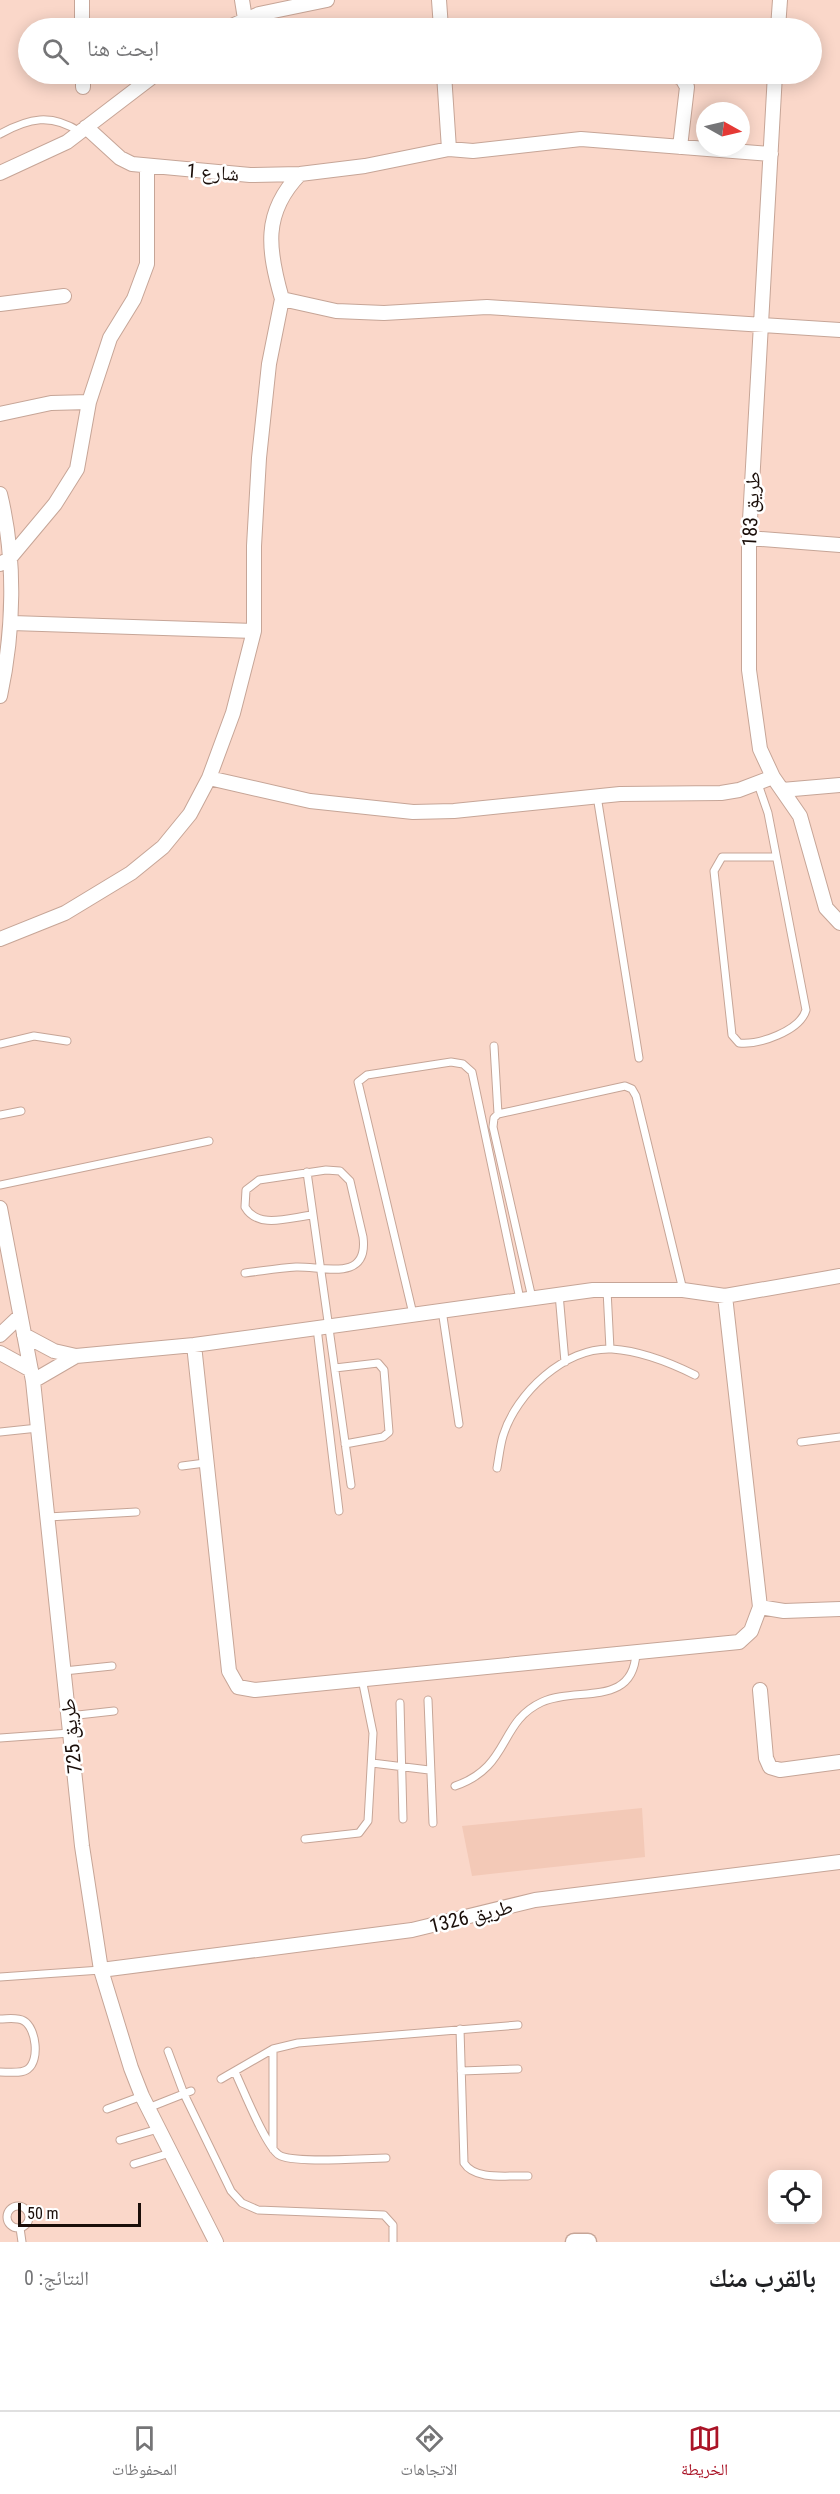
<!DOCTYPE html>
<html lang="ar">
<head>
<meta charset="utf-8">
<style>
  :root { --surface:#fff; --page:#f6f6f6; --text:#202124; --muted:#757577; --line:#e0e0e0; --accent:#aa1427 }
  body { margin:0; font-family:"Roboto Condensed","Noto Naskh Arabic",sans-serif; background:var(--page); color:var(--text); direction:rtl }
  .controls { position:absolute; right:18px; bottom:18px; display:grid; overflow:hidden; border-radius:12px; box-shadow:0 3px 15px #0003 }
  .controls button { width:54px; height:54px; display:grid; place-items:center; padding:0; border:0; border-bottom:2px solid var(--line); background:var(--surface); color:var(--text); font:30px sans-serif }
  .compass { position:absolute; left:696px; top:102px; width:54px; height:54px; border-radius:50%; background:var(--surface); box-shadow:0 3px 15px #0003; rotate:98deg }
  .scale { position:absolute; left:18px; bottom:15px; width:123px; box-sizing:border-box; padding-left:6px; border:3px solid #1a0e09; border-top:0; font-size:16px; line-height:21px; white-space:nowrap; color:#1a0e09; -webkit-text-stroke:4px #fff; paint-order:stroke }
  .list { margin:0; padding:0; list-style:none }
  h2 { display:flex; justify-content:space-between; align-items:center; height:78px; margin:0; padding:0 24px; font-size:26px }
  h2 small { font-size:20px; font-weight:400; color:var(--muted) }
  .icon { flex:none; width:33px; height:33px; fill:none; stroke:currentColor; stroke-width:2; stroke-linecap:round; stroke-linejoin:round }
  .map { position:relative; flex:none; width:840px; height:2242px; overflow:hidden; direction:ltr }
  .search { position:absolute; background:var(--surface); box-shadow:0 3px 15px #0003; left:18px; right:18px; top:18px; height:66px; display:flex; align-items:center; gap:15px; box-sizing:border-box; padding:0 21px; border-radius:33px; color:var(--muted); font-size:22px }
  .sheet { height:168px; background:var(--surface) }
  nav { display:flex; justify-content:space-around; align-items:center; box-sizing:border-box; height:84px; border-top:2px solid var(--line); background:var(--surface); font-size:16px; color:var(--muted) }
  nav a { display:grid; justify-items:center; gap:3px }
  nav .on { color:var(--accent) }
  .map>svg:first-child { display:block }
</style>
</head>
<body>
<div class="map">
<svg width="840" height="2242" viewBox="0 0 840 2242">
  <rect width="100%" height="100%" fill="#fad7c9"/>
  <path fill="#f3c9b7" d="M 642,1808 L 645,1857 L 472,1876 L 462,1826 Z"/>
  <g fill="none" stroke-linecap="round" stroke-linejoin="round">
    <g stroke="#c6a597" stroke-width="9">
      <path id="service" d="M 0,134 C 29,118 51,113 80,132
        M 758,784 L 768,813 L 806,1010 C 800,1031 759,1045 739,1043 L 732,1035 L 714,871 L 722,857 L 776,857
        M 597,796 L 639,1058
        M 0,1044 L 34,1036 L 67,1041
        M 494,1046 L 498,1114
        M 0,1115 L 21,1111
        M 307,1172 L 351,1485
        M 0,1185 L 209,1141
        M 245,1273 C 262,1271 279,1268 296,1267 C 322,1266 369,1283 363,1237 L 350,1181 L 340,1171 L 326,1170 L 259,1180 L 246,1190 L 245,1207 C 258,1230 291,1217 313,1215
        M 607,1290 L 610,1349
        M 559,1294 L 565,1362
        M 532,1298 L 493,1127 L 494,1118 L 498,1114 L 625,1086 L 632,1089 L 636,1096 L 683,1290
        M 442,1310 L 459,1424
        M 413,1314 L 358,1082 L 367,1075 L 451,1062 L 463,1064 L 472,1072 L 520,1299
        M 317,1328 L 339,1511
        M 335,1368 L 378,1363 L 384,1370 L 389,1432 L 383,1437 L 345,1444
        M 0,1432 L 38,1428
        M 801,1442 L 840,1437
        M 182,1466 L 205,1463
        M 497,1468 C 499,1457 500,1446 503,1436 C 516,1393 565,1347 612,1349 C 641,1351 669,1362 695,1375
        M 48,1517 L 136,1512
        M 64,1671 L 112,1666
        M 428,1700 L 433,1823
        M 400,1703 L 403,1819
        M 69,1716 L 114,1711
        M 0,1738 L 70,1733
        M 372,1763 L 429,1770
        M 455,1786 C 511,1767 498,1722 542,1702 C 577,1686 633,1708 636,1653
        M 305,1839 L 359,1833 L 368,1821 L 373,1733 L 362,1679
        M 0,1977 L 101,1970
        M 0,2019 C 8,2019 17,2017 24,2021 C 36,2028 40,2060 28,2069 C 22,2074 8,2072 0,2072
        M 460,2029 L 464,2163 C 475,2181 509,2175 528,2176
        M 168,2051 L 184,2094 L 231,2191 L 242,2203 L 258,2210 L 384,2215 L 393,2225 L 393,2242
        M 461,2071 L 518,2069
        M 235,2072 C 243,2089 266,2147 279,2155 C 293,2164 366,2158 386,2158
        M 221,2079 L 273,2049 L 298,2043 L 518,2025
        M 148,2108 L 191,2091
        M 107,2109 L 142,2096
        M 120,2140 L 158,2129
        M 273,2149 L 273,2049
        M 134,2164 L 170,2153
        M7 2217a11 11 0 1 1 22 0a11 11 0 1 1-22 0Z
        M 20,2228 L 22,2242"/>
    </g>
    <g stroke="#c6a597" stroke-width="16">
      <path id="minor" d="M 82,0 L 82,28
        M 242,0 L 245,19
        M 439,0 L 441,28
        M 227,28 L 259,14 L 327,0
        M 778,28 L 780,0
        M 83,74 L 83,87
        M 444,74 L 449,149
        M 670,74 L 682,78 L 687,87 L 680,147
        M 775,74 L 749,538 L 749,670 L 760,749 L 773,777 L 800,816 L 826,908 L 840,923
        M 541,75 L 554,74
        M 86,127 L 120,158 L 132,164 L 250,175 L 300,174 L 365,166 L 449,149 L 473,151 L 581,139 L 771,154
        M 0,173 L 67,142 L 156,74
        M 300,174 C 262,213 268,250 282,299 L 336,311 L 384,313 L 487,307 L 840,330
        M 0,304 L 64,296
        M 0,414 L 51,403 L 89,402
        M 0,494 C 16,559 14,631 0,696
        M 749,538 L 840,545
        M 0,564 L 9,559 L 55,504 L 77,469 L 89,402 L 110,338 L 134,299 L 147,264 L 147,167
        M 12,623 L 254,631
        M 209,778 L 310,801 L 413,812 L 454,811 L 620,794 L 721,793 L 739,790 L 773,777
        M 782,790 L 840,785
        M 0,939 L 65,913 L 131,873 L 163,847 L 190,814 L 209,778 L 233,713 L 254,631 L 254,546 L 259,458 L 269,364 L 282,299
        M 0,1208 L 33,1381 L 82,1846 L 101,1970 L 131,2068 L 142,2096 L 216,2242
        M 0,1335 L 20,1316
        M 24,1335 L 54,1351 L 76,1356 L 194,1345 L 593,1290 L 683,1290 L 725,1296 L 840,1276
        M 194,1345 L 229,1671 L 238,1687 L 255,1690 L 739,1642 L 751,1631 L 760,1607 L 725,1296
        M 0,1353 L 31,1370
        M 33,1381 L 76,1356
        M 760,1607 L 784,1611 L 840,1609
        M 760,1690 L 766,1758 L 770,1767 L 780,1770 L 840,1762
        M 101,1970 L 412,1930 L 535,1900 L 840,1862"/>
    </g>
    <g stroke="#c6a597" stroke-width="19">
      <path id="tertiary" d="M 574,2242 L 588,2242"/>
    </g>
    <use href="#service" stroke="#fff" stroke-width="7"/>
    <use href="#minor" stroke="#fff" stroke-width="14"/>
    <use href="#tertiary" stroke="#fff" stroke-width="16"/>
  </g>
  <g text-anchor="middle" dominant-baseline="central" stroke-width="5" stroke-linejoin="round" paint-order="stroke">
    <g font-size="20" fill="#1a0e09" stroke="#fff">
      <text transform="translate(213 172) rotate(4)">شارع 1</text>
      <text transform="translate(751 509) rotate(-87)">طريق 183</text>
      <text transform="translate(71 1736) rotate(-96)">طريق 725</text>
      <text transform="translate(471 1916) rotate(-14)">طريق 1326</text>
    </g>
  </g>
</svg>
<div class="controls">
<button><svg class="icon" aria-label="locate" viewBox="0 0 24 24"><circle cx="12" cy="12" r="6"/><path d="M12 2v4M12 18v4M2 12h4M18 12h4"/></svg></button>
</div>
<svg class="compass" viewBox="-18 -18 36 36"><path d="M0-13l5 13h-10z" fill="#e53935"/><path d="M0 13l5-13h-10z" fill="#757577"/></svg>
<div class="scale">50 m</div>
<div class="search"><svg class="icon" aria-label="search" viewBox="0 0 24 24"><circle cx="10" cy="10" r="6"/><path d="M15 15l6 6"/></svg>ابحث هنا</div>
</div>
<section class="sheet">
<h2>بالقرب منك<small>النتائج: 0</small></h2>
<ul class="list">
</ul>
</section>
<nav>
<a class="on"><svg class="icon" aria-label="map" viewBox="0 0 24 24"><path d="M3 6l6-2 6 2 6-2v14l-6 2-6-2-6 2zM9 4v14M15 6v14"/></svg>الخريطة</a>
<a><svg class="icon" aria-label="directions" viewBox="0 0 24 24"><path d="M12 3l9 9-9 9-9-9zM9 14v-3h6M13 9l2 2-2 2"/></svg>الاتجاهات</a>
<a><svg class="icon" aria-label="saved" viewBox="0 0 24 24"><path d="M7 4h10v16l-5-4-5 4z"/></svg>المحفوظات</a>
</nav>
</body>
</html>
